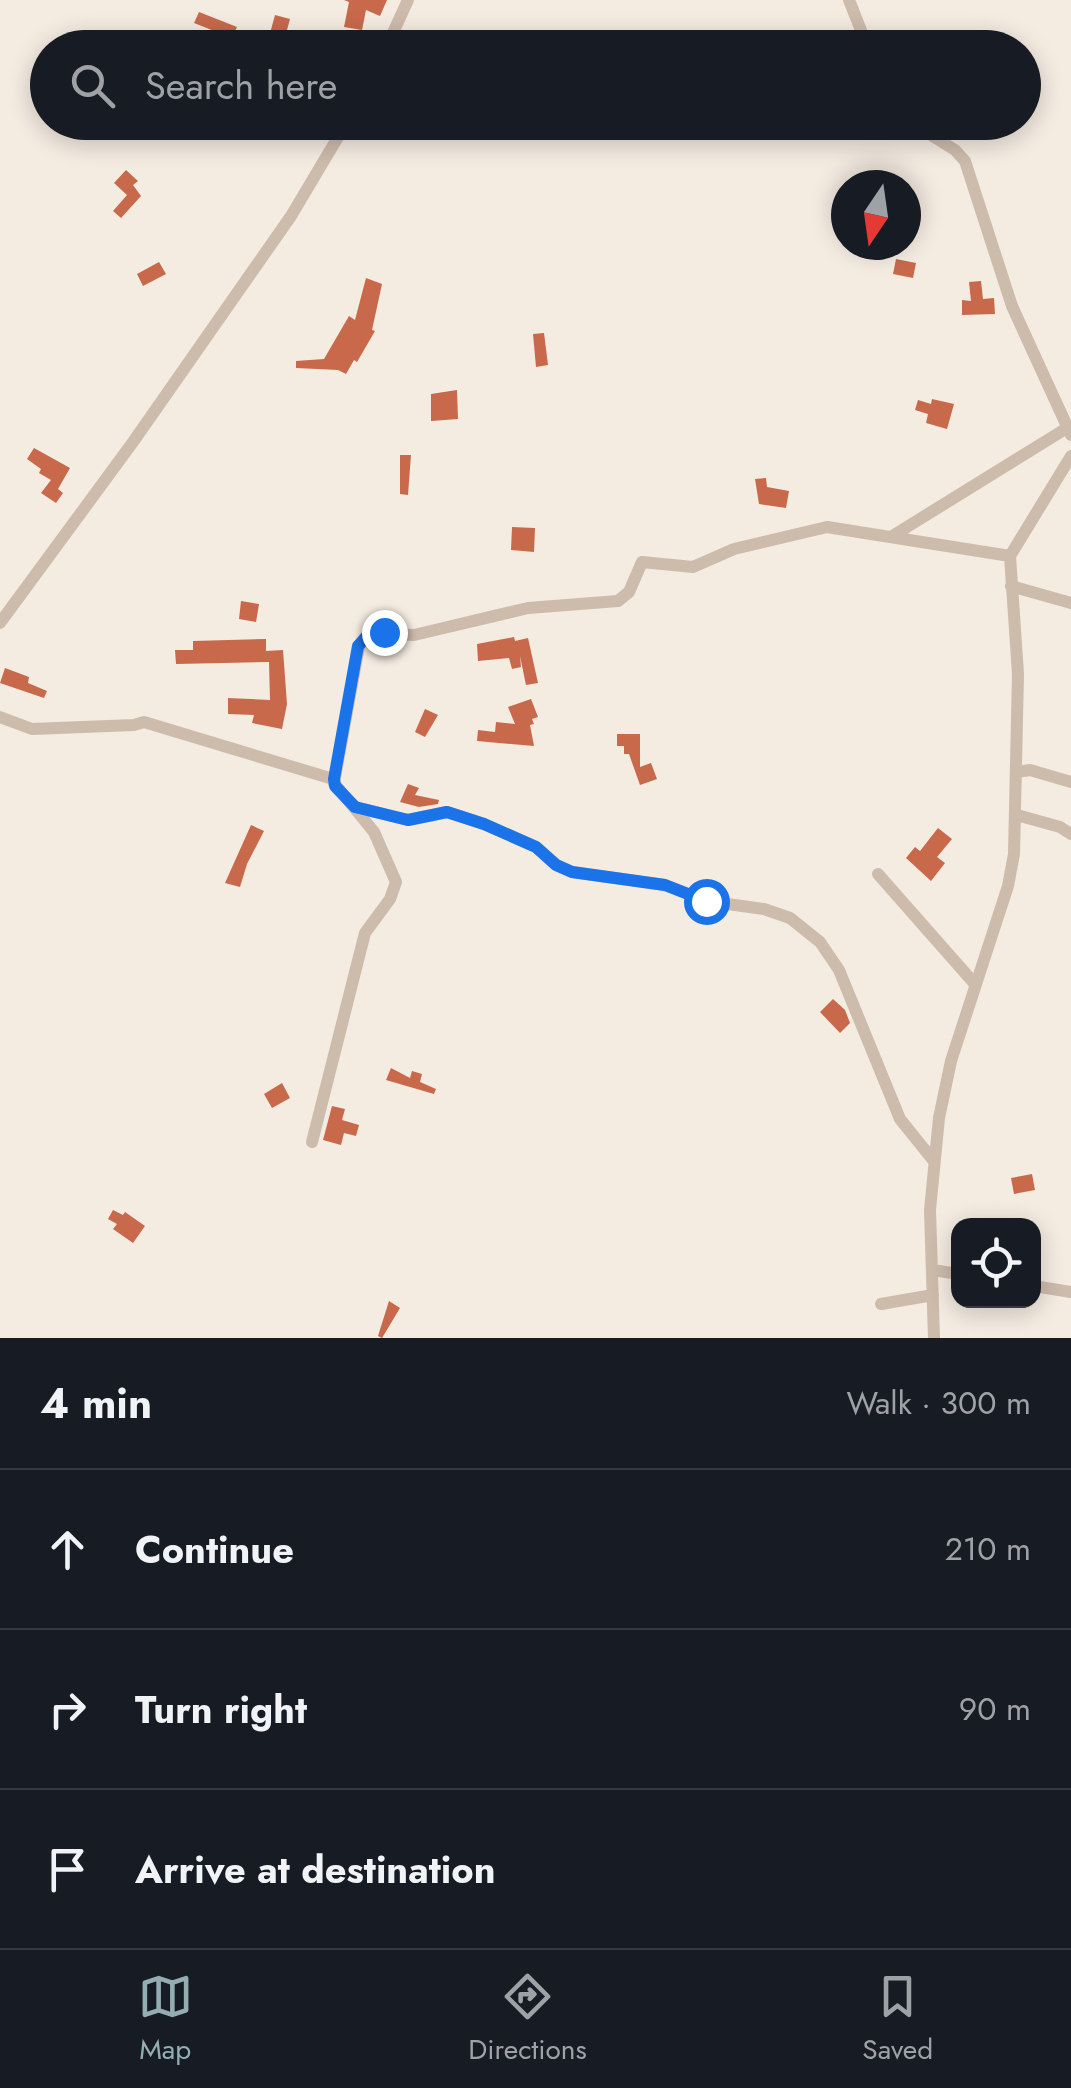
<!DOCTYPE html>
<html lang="en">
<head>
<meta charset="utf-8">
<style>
  :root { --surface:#171b24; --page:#20242c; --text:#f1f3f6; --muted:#9ea1a6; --line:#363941; --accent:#92aeb2 }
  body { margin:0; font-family:Jost,sans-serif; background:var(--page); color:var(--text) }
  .controls { position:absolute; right:30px; bottom:30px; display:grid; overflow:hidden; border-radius:20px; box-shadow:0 5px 25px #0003 }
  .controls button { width:90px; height:90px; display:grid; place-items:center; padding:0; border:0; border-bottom:2px solid var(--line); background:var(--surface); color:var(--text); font:50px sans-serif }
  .compass { position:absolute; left:831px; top:170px; width:90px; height:90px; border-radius:50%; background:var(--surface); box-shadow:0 5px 25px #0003; rotate:193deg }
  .stop { position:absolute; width:30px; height:30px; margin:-22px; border:8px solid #1a73e8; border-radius:50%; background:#fff }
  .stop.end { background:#1a73e8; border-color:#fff; box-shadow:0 2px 10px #0008 }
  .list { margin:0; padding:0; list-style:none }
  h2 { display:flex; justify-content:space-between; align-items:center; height:130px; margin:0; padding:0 40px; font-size:42px }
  h2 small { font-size:32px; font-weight:400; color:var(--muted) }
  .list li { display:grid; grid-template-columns:65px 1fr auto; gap:30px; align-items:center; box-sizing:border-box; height:160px; padding:0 40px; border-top:2px solid var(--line) }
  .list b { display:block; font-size:38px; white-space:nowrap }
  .list em { font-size:32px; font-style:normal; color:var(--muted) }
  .icon { flex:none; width:55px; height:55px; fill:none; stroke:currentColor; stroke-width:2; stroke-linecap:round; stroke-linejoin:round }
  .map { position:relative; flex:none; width:1071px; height:1338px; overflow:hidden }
  .search { position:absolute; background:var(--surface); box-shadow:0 5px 25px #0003; left:30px; right:30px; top:30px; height:110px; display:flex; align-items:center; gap:25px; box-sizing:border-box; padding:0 35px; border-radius:55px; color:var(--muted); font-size:38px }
  .sheet { height:610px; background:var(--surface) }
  nav { display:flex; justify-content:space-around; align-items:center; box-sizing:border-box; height:140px; border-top:2px solid var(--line); background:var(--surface); font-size:28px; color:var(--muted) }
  nav a { display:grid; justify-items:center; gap:5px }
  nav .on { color:var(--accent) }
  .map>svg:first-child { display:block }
</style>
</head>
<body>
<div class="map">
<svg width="1071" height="1338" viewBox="0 0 1071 1338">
  <rect width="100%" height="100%" fill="#f4ebe1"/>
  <path fill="#c8694b" d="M 344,0 L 387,0 L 380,16 L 366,10 L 362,30 L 344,27 L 349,2 Z
    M 199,12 L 237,27 L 232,38 L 194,23 Z
    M 275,15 L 290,19 L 284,41 L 269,37 Z
    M 126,170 L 138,181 L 133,185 L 141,196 L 121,218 L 113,211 L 127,195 L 114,183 Z
    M 896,259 L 916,263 L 913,278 L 893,274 Z
    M 159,262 L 166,274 L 143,286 L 137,274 Z
    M 366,278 L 382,284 L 372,330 L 375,331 L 357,362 L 354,360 L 346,374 L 338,370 L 296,368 L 296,361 L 324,359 L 349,316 L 355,320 Z
    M 981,281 L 983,299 L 994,298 L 995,314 L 962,315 L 962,300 L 971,301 L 969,282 Z
    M 544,333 L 548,365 L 536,367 L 533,334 Z
    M 457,390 L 458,419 L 431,421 L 431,394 Z
    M 932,399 L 954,404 L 947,429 L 926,423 L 928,414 L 915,410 L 918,400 L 931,404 Z
    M 34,448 L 70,468 L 58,489 L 63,493 L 56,503 L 41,493 L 51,480 L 39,473 L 41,469 L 27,459 Z
    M 400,455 L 411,455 L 408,495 L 400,494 Z
    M 766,478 L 767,487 L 789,491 L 786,508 L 759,504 L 755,479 Z
    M 512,527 L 535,528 L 534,552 L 511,550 Z
    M 241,601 L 259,604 L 256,622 L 239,619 Z
    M 514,637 L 515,641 L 528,638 L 538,683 L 526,685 L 520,656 L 521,667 L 512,669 L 509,658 L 478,661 L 477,644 Z
    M 266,639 L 266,651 L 283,650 L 287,704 L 282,729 L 252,723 L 254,715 L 228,714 L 228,698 L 270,700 L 269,662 L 176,664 L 175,650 L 193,650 L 193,641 Z
    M 5,668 L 29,677 L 28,683 L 47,691 L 44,698 L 0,683 Z
    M 531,699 L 538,717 L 532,719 L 534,724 L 530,725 L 534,746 L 477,741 L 478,730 L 495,732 L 496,722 L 515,724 L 508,707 Z
    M 425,709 L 438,715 L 425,737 L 415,732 Z
    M 617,734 L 640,734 L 640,767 L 651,763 L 657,779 L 640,785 L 629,754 L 624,754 L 624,746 L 617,746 Z
    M 408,784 L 419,788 L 415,795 L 439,800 L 438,804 L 419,807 L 400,802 Z
    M 251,825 L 264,831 L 247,864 L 240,887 L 225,883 Z
    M 938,828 L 952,839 L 937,857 L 945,863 L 931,881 L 906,858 L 915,847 L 920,851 Z
    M 833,999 L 845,1010 L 850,1023 L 840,1033 L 820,1012 Z
    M 391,1068 L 410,1078 L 412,1071 L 422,1074 L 420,1082 L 436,1089 L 434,1094 L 386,1080 Z
    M 282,1083 L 290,1098 L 272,1108 L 264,1094 Z
    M 332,1106 L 345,1109 L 342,1120 L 359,1125 L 356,1136 L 344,1133 L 341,1145 L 323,1140 Z
    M 1032,1174 L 1035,1190 L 1014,1194 L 1011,1178 Z
    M 113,1210 L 123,1215 L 125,1212 L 145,1226 L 133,1243 L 113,1229 L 117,1224 L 108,1219 Z
    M 389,1301 L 400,1308 L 382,1338 L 378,1336 Z"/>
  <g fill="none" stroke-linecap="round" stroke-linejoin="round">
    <path stroke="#cdbbac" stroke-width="12" d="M 849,0 L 868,48
      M 386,48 L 408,0
      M 910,122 L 955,150 L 965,161 L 1012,306 L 1071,435
      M 894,535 L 1067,428
      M 1011,586 L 1071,603
      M 0,623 L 133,442 L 291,216 L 347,122
      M 0,717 L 32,729 L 134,725 L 144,722 L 333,779
      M 1017,772 L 1030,770 L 1071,782
      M 355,807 L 408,820 L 447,812 L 484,824 L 536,847 L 557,865 L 572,872 L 665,885 L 706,901 L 764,909 L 790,918 L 820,942 L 839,970 L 900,1119 L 933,1160
      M 1017,815 L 1060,827 L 1071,834
      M 878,874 L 974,983
      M 312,1142 L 365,933 L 390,899 L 396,882 L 374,832 L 334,783 L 359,646 L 367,635 L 375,633 L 414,635 L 528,608 L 618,601 L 629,592 L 642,562 L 693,567 L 734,549 L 827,527 L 1010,556
      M 933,1270 L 958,1274
      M 1034,1286 L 1071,1292
      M 881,1304 L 933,1295
      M 934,1338 L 930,1210 L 939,1118 L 951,1061 L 1008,886 L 1014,854 L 1018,674 L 1010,556 L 1071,456"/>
  </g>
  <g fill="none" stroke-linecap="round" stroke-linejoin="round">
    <path stroke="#1a73e8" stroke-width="12" d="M 384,632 L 367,636 L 358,646 L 334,779 L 335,786 L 355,807 L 408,820 L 447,812 L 484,824 L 536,847 L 556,865 L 572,872 L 665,885 L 706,901"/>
  </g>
</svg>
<div class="controls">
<button><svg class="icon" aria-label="locate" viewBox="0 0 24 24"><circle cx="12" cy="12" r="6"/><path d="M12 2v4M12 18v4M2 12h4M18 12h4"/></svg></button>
</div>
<svg class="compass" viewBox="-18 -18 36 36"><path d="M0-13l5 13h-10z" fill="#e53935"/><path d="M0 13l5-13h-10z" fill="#9ea1a6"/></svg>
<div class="stop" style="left:706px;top:901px"></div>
<div class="stop end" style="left:384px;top:632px"></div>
<div class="search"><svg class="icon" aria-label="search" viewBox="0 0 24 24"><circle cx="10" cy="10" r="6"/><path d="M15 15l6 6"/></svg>Search here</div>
</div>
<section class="sheet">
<h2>4 min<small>Walk · 300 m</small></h2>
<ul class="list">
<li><svg class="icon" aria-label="ahead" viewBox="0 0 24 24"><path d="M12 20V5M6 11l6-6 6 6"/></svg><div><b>Continue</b></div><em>210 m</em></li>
<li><svg class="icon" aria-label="right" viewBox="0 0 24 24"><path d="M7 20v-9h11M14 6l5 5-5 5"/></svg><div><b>Turn right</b></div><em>90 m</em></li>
<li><svg class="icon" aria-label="arrive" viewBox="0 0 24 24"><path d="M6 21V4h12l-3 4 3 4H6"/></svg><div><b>Arrive at destination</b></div></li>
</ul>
</section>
<nav>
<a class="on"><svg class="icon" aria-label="map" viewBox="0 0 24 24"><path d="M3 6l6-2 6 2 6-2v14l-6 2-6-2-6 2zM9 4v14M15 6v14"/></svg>Map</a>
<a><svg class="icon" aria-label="directions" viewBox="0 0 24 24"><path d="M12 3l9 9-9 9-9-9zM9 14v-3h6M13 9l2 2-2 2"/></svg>Directions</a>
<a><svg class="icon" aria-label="saved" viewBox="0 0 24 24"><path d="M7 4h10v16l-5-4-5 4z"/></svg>Saved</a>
</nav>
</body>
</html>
